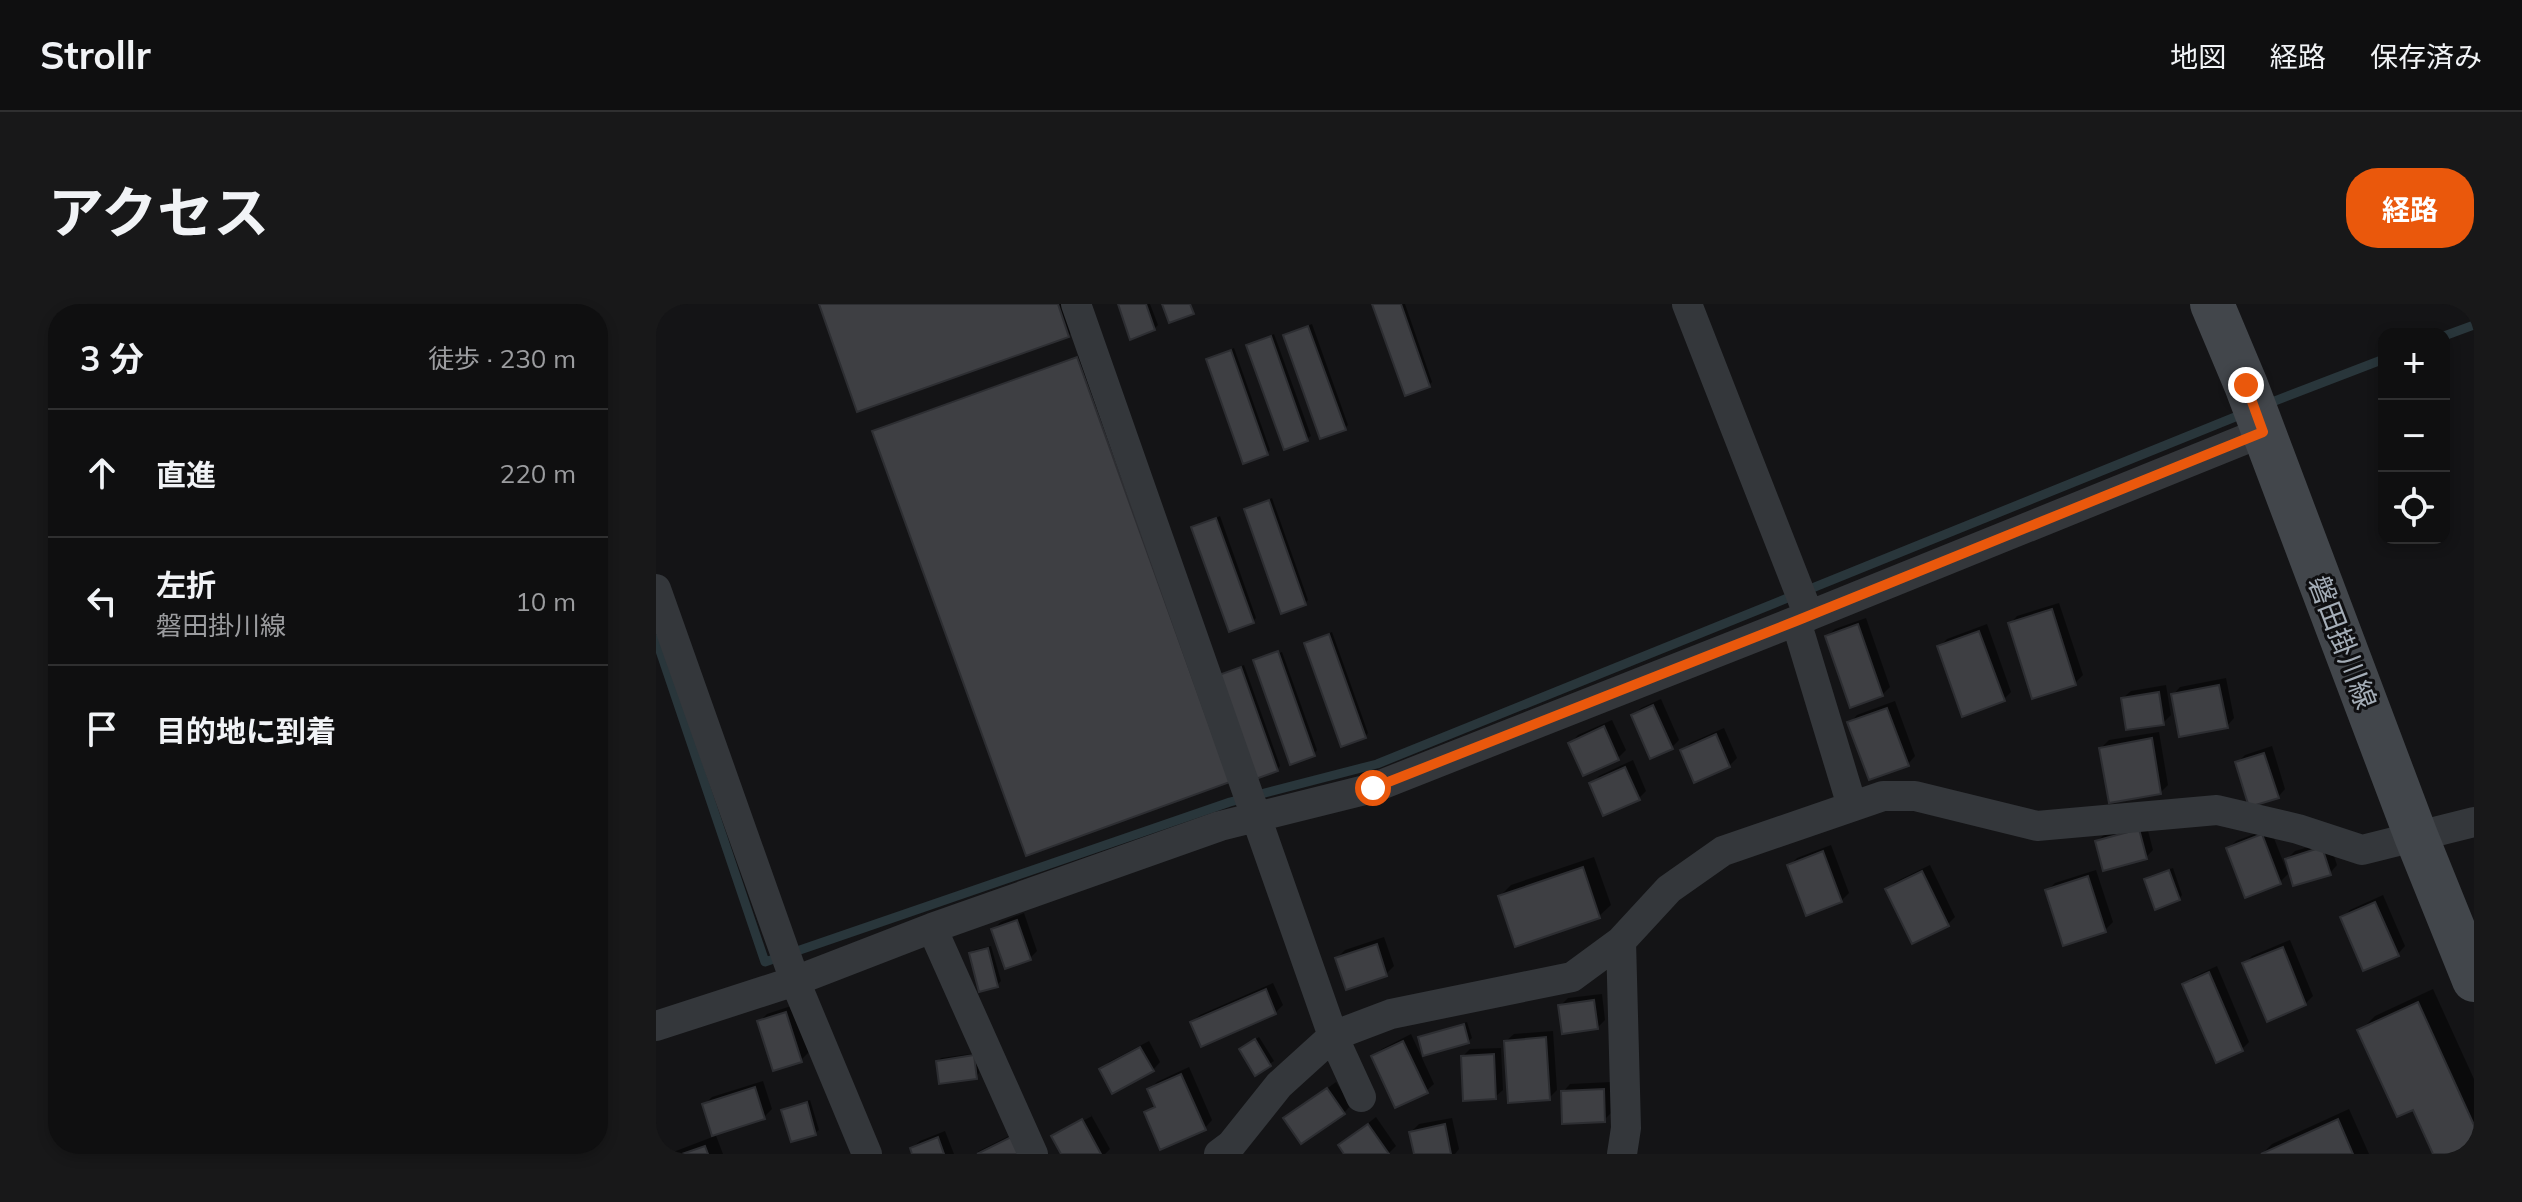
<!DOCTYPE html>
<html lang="ja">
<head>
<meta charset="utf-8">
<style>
  :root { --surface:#0f0f10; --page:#181819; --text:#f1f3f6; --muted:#9b9c9f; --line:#2f2f30; --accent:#ea580c }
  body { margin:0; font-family:Mulish,"Noto Sans JP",sans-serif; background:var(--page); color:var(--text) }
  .controls { position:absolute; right:24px; top:24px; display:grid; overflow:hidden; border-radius:16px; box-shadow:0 4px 12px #0003 }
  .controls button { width:72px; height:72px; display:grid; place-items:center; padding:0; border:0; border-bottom:2px solid var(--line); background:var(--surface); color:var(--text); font:40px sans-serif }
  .stop { position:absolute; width:24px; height:24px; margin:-18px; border:6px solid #ea580c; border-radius:50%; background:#fff }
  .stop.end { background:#ea580c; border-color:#fff; box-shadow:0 2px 8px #0008 }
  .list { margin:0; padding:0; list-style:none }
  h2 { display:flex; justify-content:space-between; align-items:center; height:104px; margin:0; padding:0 32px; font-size:34px }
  h2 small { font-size:26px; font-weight:400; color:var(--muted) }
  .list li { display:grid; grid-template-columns:52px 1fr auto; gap:24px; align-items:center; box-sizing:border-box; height:128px; padding:0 32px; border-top:2px solid var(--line) }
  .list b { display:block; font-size:30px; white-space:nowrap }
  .list p { margin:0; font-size:26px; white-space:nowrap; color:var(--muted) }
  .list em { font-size:26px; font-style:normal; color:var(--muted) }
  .icon { flex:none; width:44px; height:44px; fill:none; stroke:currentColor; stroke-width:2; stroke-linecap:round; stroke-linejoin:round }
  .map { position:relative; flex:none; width:1818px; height:850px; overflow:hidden; border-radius:32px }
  header { display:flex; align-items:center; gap:48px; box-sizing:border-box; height:112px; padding:0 40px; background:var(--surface); border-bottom:2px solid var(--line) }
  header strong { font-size:38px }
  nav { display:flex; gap:44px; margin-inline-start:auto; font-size:28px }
  .intro { display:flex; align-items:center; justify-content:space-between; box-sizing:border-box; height:192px; padding:0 48px }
  h1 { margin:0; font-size:56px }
  .button { padding:20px 36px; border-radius:32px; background:var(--accent); color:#fff; font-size:28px; font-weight:700 }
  main { display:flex; gap:48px; padding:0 48px }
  aside { flex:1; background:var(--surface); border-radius:32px; box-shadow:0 4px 12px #0003 }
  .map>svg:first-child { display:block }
</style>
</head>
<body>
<header>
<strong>Strollr</strong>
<nav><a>地図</a><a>経路</a><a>保存済み</a></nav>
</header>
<div class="intro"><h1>アクセス</h1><a class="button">経路</a></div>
<main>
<aside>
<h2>3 分<small>徒歩 · 230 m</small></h2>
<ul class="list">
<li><svg class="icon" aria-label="ahead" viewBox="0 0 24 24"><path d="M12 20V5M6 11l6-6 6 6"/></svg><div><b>直進</b></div><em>220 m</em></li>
<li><svg class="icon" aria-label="left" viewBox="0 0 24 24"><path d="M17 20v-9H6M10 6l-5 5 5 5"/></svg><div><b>左折</b><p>磐田掛川線</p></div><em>10 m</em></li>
<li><svg class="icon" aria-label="arrive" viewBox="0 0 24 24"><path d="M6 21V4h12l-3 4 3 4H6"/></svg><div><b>目的地に到着</b></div></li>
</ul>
</aside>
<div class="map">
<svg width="1818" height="850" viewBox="0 0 1818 850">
  <rect width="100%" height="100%" fill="#141416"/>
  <path fill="#0007" d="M 165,0 L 406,0 L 416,28 L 412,32 Z
    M 464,0 L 494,0 L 502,21 L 498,25 Z
    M 718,0 L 749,0 L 776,78 L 773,81 Z
    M 656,20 L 692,121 L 689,124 L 629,31 Z
    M 618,30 L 655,132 L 651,135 L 593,42 Z
    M 578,44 L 614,146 L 611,149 L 552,56 Z
    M 424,51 L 577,473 L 219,128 L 222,124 Z
    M 616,194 L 652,296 L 649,299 L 590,206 Z
    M 564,212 L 600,314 L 597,317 L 538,224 Z
    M 1403,299 L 1427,371 L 1419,379 L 1354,320 L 1361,312 Z
    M 1210,314 L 1234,383 L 1226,391 L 1171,332 L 1179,325 Z
    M 1331,320 L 1355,388 L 1348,395 L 1283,343 L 1291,335 Z
    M 676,328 L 712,429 L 709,433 L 650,339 Z
    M 626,348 L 661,446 L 658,450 L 600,357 Z
    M 588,361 L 624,462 L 621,466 L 562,372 Z
    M 1570,374 L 1578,414 L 1571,422 L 1517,391 L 1524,383 Z
    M 1510,381 L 1515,411 L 1507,419 L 1467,394 L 1475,387 Z
    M 1005,395 L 1023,436 L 1016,443 L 978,411 L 985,404 Z
    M 1239,397 L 1259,452 L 1252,460 L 1194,419 L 1201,411 Z
    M 956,416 L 970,446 L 962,454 L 928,469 L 915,439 L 922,431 Z
    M 1068,424 L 1081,454 L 1073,462 L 1026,447 L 1034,439 Z
    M 1503,428 L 1512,481 L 1504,489 L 1445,444 L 1453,436 Z
    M 1616,442 L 1629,485 L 1622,493 L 1581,459 L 1589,451 Z
    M 977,456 L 990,487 L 983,494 L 935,480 L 943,472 Z
    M 1490,519 L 1497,546 L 1490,553 L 1441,537 L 1449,530 Z
    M 1614,524 L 1632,570 L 1624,578 L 1572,545 L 1580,537 Z
    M 1673,537 L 1681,561 L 1674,569 L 1631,555 L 1639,547 Z
    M 1175,541 L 1193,589 L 1185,597 L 1133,562 L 1141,554 Z
    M 938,553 L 955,601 L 943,612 L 844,592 L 855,581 Z
    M 1274,561 L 1299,613 L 1291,621 L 1231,585 L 1239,578 Z
    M 1517,564 L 1526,591 L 1523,595 L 1490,575 L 1493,572 Z
    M 1440,566 L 1457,618 L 1449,626 L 1391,587 L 1399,579 Z
    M 1727,591 L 1749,642 L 1742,650 L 1686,614 L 1694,606 Z
    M 368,609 L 381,647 L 374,654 L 337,625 L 345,618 Z
    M 728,633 L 738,662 L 730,670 L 681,654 L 689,646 Z
    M 1634,636 L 1657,692 L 1649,700 L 1589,659 L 1596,652 Z
    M 335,642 L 345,677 L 341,681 L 315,649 L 318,646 Z
    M 1561,662 L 1593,738 L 1586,745 L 1529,681 L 1537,673 Z
    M 617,679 L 627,701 L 619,709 L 536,718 L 544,711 Z
    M 1777,685 L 1818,775 L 1818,850 L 1779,850 L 1758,803 L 1704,727 L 1719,712 Z
    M 946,690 L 949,716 L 942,723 L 904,702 L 912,694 Z
    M 138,701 L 153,748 L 145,756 L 103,718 L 111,710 Z
    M 811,718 L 816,734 L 812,737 L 764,734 L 767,731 Z
    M 897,727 L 901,786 L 893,794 L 850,737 L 858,730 Z
    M 755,730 L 778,780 L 770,787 L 718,752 L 726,745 Z
    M 603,733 L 618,757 L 600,769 L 589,742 Z
    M 493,737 L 504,758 L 497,766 L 445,765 L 453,758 Z
    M 845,744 L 847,786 L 839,793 L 807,752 L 814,745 Z
    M 321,749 L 323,769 L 320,773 L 282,757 L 285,754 Z
    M 533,763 L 556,816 L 549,824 L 490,809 L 498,801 L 494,785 L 501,778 Z
    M 107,777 L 116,805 L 108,813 L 59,829 L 67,850 L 12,850 L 59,832 L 48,801 L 56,793 Z
    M 680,778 L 695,801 L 688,809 L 630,814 Z
    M 955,778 L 956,808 L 948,816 L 907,788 L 914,780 Z
    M 154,796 L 163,826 L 159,829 L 127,806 L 131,803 Z
    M 1693,805 L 1713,850 L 1606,850 L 1616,840 Z
    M 434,809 L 454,845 L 449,850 L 408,850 L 398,832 L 404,826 L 404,829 L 436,812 Z
    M 720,813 L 740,842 L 732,850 L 691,850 L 684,841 Z
    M 796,814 L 803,845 L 799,850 L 760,850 L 755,828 L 763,820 Z
    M 289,827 L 298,850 L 258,850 L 256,844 L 264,837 Z
    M 363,827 L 370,850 L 320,850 L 323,847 Z"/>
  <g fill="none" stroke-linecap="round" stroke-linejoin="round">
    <path stroke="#29363b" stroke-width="9" d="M 1788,32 L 1818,21
      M 1611,100 L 1728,55
      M 0,335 L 109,658 L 574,498 L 721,460 L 1589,109"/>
  </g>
  <path fill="#3e3f43" stroke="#2d2e32" stroke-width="2" d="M 163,0 L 402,0 L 413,33 L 201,108 Z
    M 462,0 L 490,0 L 499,26 L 474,36 Z
    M 506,0 L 534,0 L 538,10 L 513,19 Z
    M 716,0 L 745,0 L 774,83 L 749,92 Z
    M 652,22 L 690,126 L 664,135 L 627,31 Z
    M 615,32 L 652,137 L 628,146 L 590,41 Z
    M 575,46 L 612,151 L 587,160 L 550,55 Z
    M 421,53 L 574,478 L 370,552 L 216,127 Z
    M 613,196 L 650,301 L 625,310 L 588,205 Z
    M 560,214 L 598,319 L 573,328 L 535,223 Z
    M 1396,305 L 1420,381 L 1376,395 L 1352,319 Z
    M 1202,320 L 1227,392 L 1194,404 L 1169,332 Z
    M 1323,327 L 1349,397 L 1306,413 L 1281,342 Z
    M 673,330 L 710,434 L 685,443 L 648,339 Z
    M 622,347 L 659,452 L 634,461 L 597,356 Z
    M 585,363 L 622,467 L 597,476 L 560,372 Z
    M 1563,381 L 1572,424 L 1523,433 L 1515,390 Z
    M 1503,388 L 1508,421 L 1470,426 L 1465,394 Z
    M 997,401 L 1017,445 L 994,455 L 975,411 Z
    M 1231,404 L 1253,462 L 1213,476 L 1191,418 Z
    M 948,422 L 963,456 L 927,472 L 912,439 Z
    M 1060,430 L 1074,463 L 1038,479 L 1024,446 Z
    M 1496,434 L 1505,490 L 1453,499 L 1443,444 Z
    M 1608,449 L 1623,494 L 1593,503 L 1579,458 Z
    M 969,463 L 984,496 L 947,512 L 933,479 Z
    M 1483,525 L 1491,555 L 1447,567 L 1439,537 Z
    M 1606,530 L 1625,580 L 1589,594 L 1570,544 Z
    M 1666,543 L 1675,571 L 1637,582 L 1629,555 Z
    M 1167,547 L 1186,598 L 1150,612 L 1131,561 Z
    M 927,563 L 944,614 L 859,643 L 842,592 Z
    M 1513,566 L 1524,596 L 1499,606 L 1488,575 Z
    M 1266,567 L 1293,622 L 1256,640 L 1229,585 Z
    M 1432,572 L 1450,628 L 1407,642 L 1389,586 Z
    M 1719,598 L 1743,652 L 1707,667 L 1684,613 Z
    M 361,616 L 375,656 L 349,665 L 335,625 Z
    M 721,640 L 731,672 L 690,686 L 679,654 Z
    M 1627,643 L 1650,701 L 1611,718 L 1586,659 Z
    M 332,644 L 342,683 L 323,688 L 313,649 Z
    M 1553,668 L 1587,747 L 1560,759 L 1526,680 Z
    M 610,685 L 620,710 L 545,743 L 534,718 Z
    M 938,696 L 942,725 L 906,730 L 902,701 Z
    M 1762,698 L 1818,821 L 1818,850 L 1777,850 L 1757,806 L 1741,813 L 1701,726 Z
    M 130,708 L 146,758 L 117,767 L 101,717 Z
    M 808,720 L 813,739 L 767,752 L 762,733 Z
    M 890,733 L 894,796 L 852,799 L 848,737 Z
    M 599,735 L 615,762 L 599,772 L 583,745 Z
    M 747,737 L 772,789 L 739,804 L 715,752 Z
    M 484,743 L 498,767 L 456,790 L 443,765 Z
    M 838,750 L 840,795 L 807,797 L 805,752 Z
    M 318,751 L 321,775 L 283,780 L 280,757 Z
    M 525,770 L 550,826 L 504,846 L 488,808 L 499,803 L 491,785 Z
    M 99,783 L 109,815 L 56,832 L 46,800 Z
    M 671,784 L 689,810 L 645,840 L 627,814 Z
    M 948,785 L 949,818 L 906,820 L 905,787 Z
    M 151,798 L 160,831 L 135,838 L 125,806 Z
    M 426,815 L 445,850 L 405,850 L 395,832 Z
    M 1682,815 L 1697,850 L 1605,850 Z
    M 712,820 L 733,850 L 688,850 L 682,841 Z
    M 789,820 L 795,850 L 758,850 L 753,828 Z
    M 282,833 L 288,850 L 256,850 L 254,844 Z
    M 355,833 L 364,850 L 321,850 Z
    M 49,842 L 52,850 L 26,850 Z"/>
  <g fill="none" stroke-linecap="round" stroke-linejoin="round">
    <path stroke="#34373b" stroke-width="30" d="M 420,0 L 677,732 L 705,793
      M 1031,0 L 1153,312
      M 0,285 L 139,677 L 211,850
      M 1140,317 L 1196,502
      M 276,624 L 377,850
      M 965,637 L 970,824 L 966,850
      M 0,722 L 139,677 L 276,624 L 564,522 L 717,484 L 1140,317 L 1607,128
      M 563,850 L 575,841 L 623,781 L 677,732 L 735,710 L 916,673 L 965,637 L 1013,585 L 1067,547 L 1227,492 L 1259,492 L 1381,522 L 1561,506 L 1642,525 L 1706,546 L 1818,518"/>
    <path stroke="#42464b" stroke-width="44" d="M 1556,0 L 1590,81 L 1760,532 L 1818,676"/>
  </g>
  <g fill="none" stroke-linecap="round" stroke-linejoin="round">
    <path stroke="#ea580c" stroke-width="10" d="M 717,484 L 1140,317 L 1607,128 L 1590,81"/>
  </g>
  <g text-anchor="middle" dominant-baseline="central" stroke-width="6" stroke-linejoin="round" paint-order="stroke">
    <g font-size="28" fill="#a4adb7" stroke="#0f0f11">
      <text transform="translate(1687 338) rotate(69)">磐田掛川線</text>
    </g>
  </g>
</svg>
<div class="controls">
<button>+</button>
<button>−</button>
<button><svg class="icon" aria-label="locate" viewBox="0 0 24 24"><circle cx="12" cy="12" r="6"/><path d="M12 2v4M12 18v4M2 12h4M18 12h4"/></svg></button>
</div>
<div class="stop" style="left:717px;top:484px"></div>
<div class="stop end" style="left:1590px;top:81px"></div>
</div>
</main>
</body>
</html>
